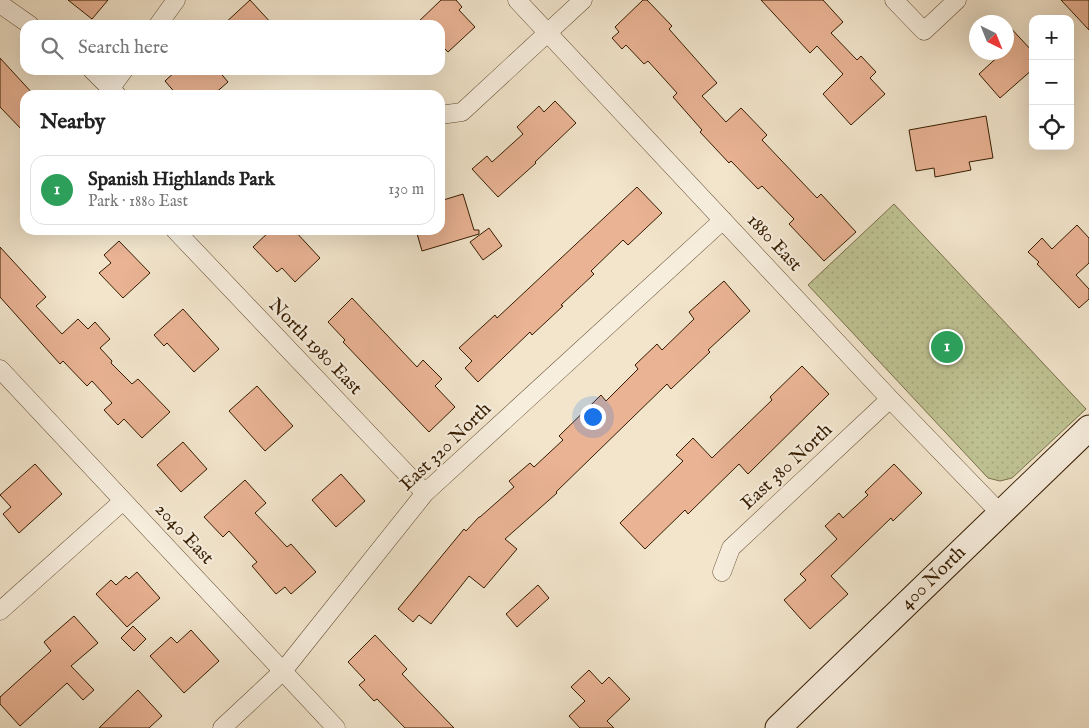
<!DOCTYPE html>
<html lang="en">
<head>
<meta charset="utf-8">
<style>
  :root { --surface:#fff; --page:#f6f6f6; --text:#222; --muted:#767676; --line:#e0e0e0; --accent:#ea580c }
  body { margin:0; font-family:"IM FELL English",serif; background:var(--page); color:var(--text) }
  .controls { position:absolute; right:15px; top:15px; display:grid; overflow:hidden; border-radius:10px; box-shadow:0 5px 20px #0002 }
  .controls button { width:45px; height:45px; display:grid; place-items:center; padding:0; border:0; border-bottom:1px solid var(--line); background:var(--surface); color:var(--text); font:25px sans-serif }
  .compass { position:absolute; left:969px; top:15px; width:45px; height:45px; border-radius:50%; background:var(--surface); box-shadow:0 5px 20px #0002; rotate:137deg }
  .you { position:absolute; left:592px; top:416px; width:18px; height:18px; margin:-12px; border:4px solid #fff; border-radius:50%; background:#1a73e8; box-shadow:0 0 0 8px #1a73e833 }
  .badge { display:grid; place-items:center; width:32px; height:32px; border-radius:50%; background:var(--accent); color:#fff; font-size:16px; font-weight:700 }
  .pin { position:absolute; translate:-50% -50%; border:2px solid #fff; box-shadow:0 1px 5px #0006 }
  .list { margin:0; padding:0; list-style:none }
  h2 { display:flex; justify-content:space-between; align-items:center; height:65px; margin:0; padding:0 20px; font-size:21px }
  h2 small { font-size:16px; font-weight:400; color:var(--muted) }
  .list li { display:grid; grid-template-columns:32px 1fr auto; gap:15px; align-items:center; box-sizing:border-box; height:70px; margin:0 10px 10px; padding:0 10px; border:1px solid var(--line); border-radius:15px }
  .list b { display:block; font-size:19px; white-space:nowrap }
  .list p { margin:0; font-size:16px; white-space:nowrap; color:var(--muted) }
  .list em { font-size:16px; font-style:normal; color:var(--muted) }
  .icon { flex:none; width:28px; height:28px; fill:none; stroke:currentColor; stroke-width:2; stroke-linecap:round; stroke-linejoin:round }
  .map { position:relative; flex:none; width:1089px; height:728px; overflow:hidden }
  .search { position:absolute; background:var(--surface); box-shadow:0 5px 20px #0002; left:20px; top:20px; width:425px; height:55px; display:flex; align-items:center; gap:12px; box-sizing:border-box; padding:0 18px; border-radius:15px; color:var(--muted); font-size:19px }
  .panel { position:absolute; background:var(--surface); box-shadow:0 5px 20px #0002; left:20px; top:90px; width:425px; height:145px; border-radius:15px }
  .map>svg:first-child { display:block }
</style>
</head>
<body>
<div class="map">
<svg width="1089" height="728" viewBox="0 0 1089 728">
  <defs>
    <pattern id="park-dots" width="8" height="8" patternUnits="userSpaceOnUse" patternTransform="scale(1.25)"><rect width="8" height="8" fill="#bfc394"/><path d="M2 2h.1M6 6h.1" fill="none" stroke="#a5a77e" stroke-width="1.8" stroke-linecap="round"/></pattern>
  </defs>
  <rect width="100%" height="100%" fill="#f2e5cc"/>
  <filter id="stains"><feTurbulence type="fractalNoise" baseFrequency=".004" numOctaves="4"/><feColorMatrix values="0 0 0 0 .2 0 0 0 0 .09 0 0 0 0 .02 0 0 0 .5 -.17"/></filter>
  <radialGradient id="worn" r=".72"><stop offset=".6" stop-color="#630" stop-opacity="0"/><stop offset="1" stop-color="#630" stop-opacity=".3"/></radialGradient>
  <path fill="url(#park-dots)" stroke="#7a704a" d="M 894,204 L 1086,409 L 1012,478 L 1000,481 L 988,478 L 808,285 Z"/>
  <path fill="#e9b394" stroke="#351c00" d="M 68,0 L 108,0 L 92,19 Z
    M 250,0 L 273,25 L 223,25 Z
    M 441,0 L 456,0 L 462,7 L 459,10 L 475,27 L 448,52 L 440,44 L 440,25 L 415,25 Z
    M 643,0 L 647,0 L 672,26 L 669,29 L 717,83 L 702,96 L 726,122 L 741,108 L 767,135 L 762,140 L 817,198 L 821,194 L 856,232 L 824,261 L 789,224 L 794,219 L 762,186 L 758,189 L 731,161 L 729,163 L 700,132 L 702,130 L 673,97 L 677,93 L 648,61 L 644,64 L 626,45 L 622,49 L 612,38 L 619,32 L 615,27 Z
    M 761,0 L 823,0 L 843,22 L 831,33 L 857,60 L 861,56 L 876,72 L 870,78 L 885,94 L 851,125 L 823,94 L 843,74 L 817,46 L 810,53 Z
    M 1061,0 L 1089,0 L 1089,30 Z
    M 1006,23 L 1033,52 L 1033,69 L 1000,98 L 979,74 L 1003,52 L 1006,52 Z
    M 0,58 L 34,95 L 25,95 L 25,133 L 0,107 Z
    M 177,70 L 218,70 L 228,82 L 213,95 L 177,95 L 165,81 Z
    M 555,101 L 576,123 L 535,162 L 536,163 L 498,197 L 472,169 L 487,156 L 492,162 L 523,134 L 517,127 L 539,106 L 544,112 Z
    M 986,116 L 993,158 L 969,162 L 971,170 L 935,177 L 934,168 L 916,171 L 909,130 Z
    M 637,187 L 662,213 L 628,245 L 623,240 L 591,271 L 594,274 L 561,305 L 563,306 L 532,335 L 530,332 L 478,382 L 465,368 L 472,361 L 459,348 L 495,315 L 497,318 Z
    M 463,194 L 474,230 L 479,230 L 479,234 L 422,251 L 416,230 L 440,230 L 440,201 Z
    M 1077,225 L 1089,238 L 1089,263 L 1076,275 L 1089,289 L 1089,299 L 1079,308 L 1037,264 L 1039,262 L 1028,252 L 1042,238 L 1052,249 Z
    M 489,228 L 502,246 L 483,260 L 470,242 Z
    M 271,230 L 294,230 L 320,258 L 295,282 L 282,268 L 277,272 L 253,247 Z
    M 119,241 L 150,273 L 123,298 L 99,273 L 111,263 L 104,255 Z
    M 0,247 L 46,297 L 36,306 L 62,334 L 78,319 L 88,329 L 95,322 L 110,339 L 100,348 L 112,361 L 111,363 L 132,384 L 138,379 L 170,412 L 142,438 L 124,419 L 118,425 L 104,410 L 112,403 L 92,381 L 87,386 L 63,361 L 60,364 L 0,297 Z
    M 724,281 L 750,311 L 708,350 L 710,352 L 671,389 L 667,384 L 556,492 L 557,493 L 505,539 L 517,549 L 484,588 L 469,576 L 431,624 L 419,615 L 413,622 L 398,609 L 464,529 L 466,531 L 479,517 L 480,517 L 514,487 L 509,481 L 530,463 L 534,467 L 563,440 L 559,436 L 601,395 L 606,401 L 638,369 L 635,365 L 657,344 L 662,350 L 694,319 L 689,312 Z
    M 352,298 L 417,367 L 423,360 L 442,379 L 435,386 L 455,407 L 429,432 L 343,342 L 345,340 L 328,322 Z
    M 183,309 L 219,349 L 194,372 L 167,343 L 164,346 L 154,335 Z
    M 802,366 L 829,394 L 748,474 L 739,464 L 688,514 L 685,510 L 645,549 L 620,523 L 683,461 L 676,455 L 693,438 L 712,458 L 772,400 L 770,397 Z
    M 257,386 L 293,426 L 265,451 L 229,411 Z
    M 183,442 L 207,469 L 181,492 L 157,465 Z
    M 35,464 L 62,494 L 19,533 L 3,514 L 11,507 L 0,495 Z
    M 894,464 L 922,493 L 893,521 L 891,518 L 831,576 L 848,594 L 810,629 L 784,600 L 806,580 L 800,574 L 837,539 L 825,526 L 839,513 L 843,518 L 868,495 L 865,492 Z
    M 341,474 L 365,501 L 336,527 L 312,500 Z
    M 245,480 L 266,503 L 255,513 L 287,547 L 291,544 L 316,572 L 291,594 L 285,587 L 276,594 L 252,566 L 257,562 L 229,531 L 223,537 L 204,517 Z
    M 137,572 L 160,598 L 127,627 L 96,594 L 111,580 L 116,585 L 126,576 L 129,579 Z
    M 538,585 L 549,598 L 517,627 L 506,614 Z
    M 74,616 L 98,643 L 71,666 L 94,690 L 83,700 L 67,683 L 20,726 L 0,704 L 0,697 L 51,651 L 44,642 Z
    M 133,626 L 146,639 L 134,651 L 121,638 Z
    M 191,630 L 219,661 L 184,693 L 150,656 L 171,637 L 177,643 Z
    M 375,635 L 407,669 L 402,674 L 454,728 L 405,728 L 377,699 L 374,701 L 359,685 L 365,680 L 348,662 Z
    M 589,670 L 602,684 L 609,677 L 630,699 L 607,721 L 614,728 L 580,728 L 569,716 L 585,701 L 571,687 Z
    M 138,690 L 162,716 L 149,728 L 99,728 Z"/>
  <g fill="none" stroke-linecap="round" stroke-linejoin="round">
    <g stroke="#644e33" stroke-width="19">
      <path id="street" d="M 517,0 L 890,399 L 1001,514
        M 894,0 L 924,31 L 957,0
        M 0,4 L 30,25
        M 158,25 L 176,0
        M 92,70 L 117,95
        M 111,88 L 124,70
        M 440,115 L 462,112 L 583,0
        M 175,230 L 425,493
        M 0,369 L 336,728
        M 722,572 L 731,548 L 890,399
        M 0,611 L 123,501
        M 222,728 L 283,671 L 425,493 L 723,220"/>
    </g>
    <g stroke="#351c00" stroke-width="27">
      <g id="secondary">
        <path id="s1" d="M 778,728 L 1089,428"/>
      </g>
    </g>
    <use href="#street" stroke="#f7eede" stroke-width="18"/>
    <use href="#secondary" stroke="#f7eede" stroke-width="25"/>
  </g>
  <g text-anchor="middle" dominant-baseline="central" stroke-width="4.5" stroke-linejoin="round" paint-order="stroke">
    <g font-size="19" fill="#351c00" stroke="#f7eede">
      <text transform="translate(774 243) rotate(47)">1880 East</text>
      <text transform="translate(315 347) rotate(46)">North 1980 East</text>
      <text transform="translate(446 447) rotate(-44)">East 320 North</text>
      <text transform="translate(787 467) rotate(-43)">East 380 North</text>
      <text transform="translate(184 534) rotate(47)">2040 East</text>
      <text stroke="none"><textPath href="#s1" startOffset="216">400 North</textPath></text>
    </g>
  </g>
  <rect width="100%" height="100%" filter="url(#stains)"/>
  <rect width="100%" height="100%" fill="url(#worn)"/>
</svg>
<div class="controls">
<button>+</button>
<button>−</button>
<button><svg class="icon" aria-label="locate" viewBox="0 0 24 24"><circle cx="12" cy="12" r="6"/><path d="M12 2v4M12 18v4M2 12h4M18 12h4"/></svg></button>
</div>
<svg class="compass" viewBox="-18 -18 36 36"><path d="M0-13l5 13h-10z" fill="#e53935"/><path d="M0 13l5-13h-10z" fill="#767676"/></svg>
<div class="you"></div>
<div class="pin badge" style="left:947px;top:347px;background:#2e9e5b">1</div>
<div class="search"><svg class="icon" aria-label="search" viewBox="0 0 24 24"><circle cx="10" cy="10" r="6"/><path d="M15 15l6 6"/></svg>Search here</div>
<section class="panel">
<h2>Nearby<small></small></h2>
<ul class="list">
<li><span class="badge" style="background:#2e9e5b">1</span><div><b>Spanish Highlands Park</b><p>Park · 1880 East</p></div><em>130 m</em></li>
</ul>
</section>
</div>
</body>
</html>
